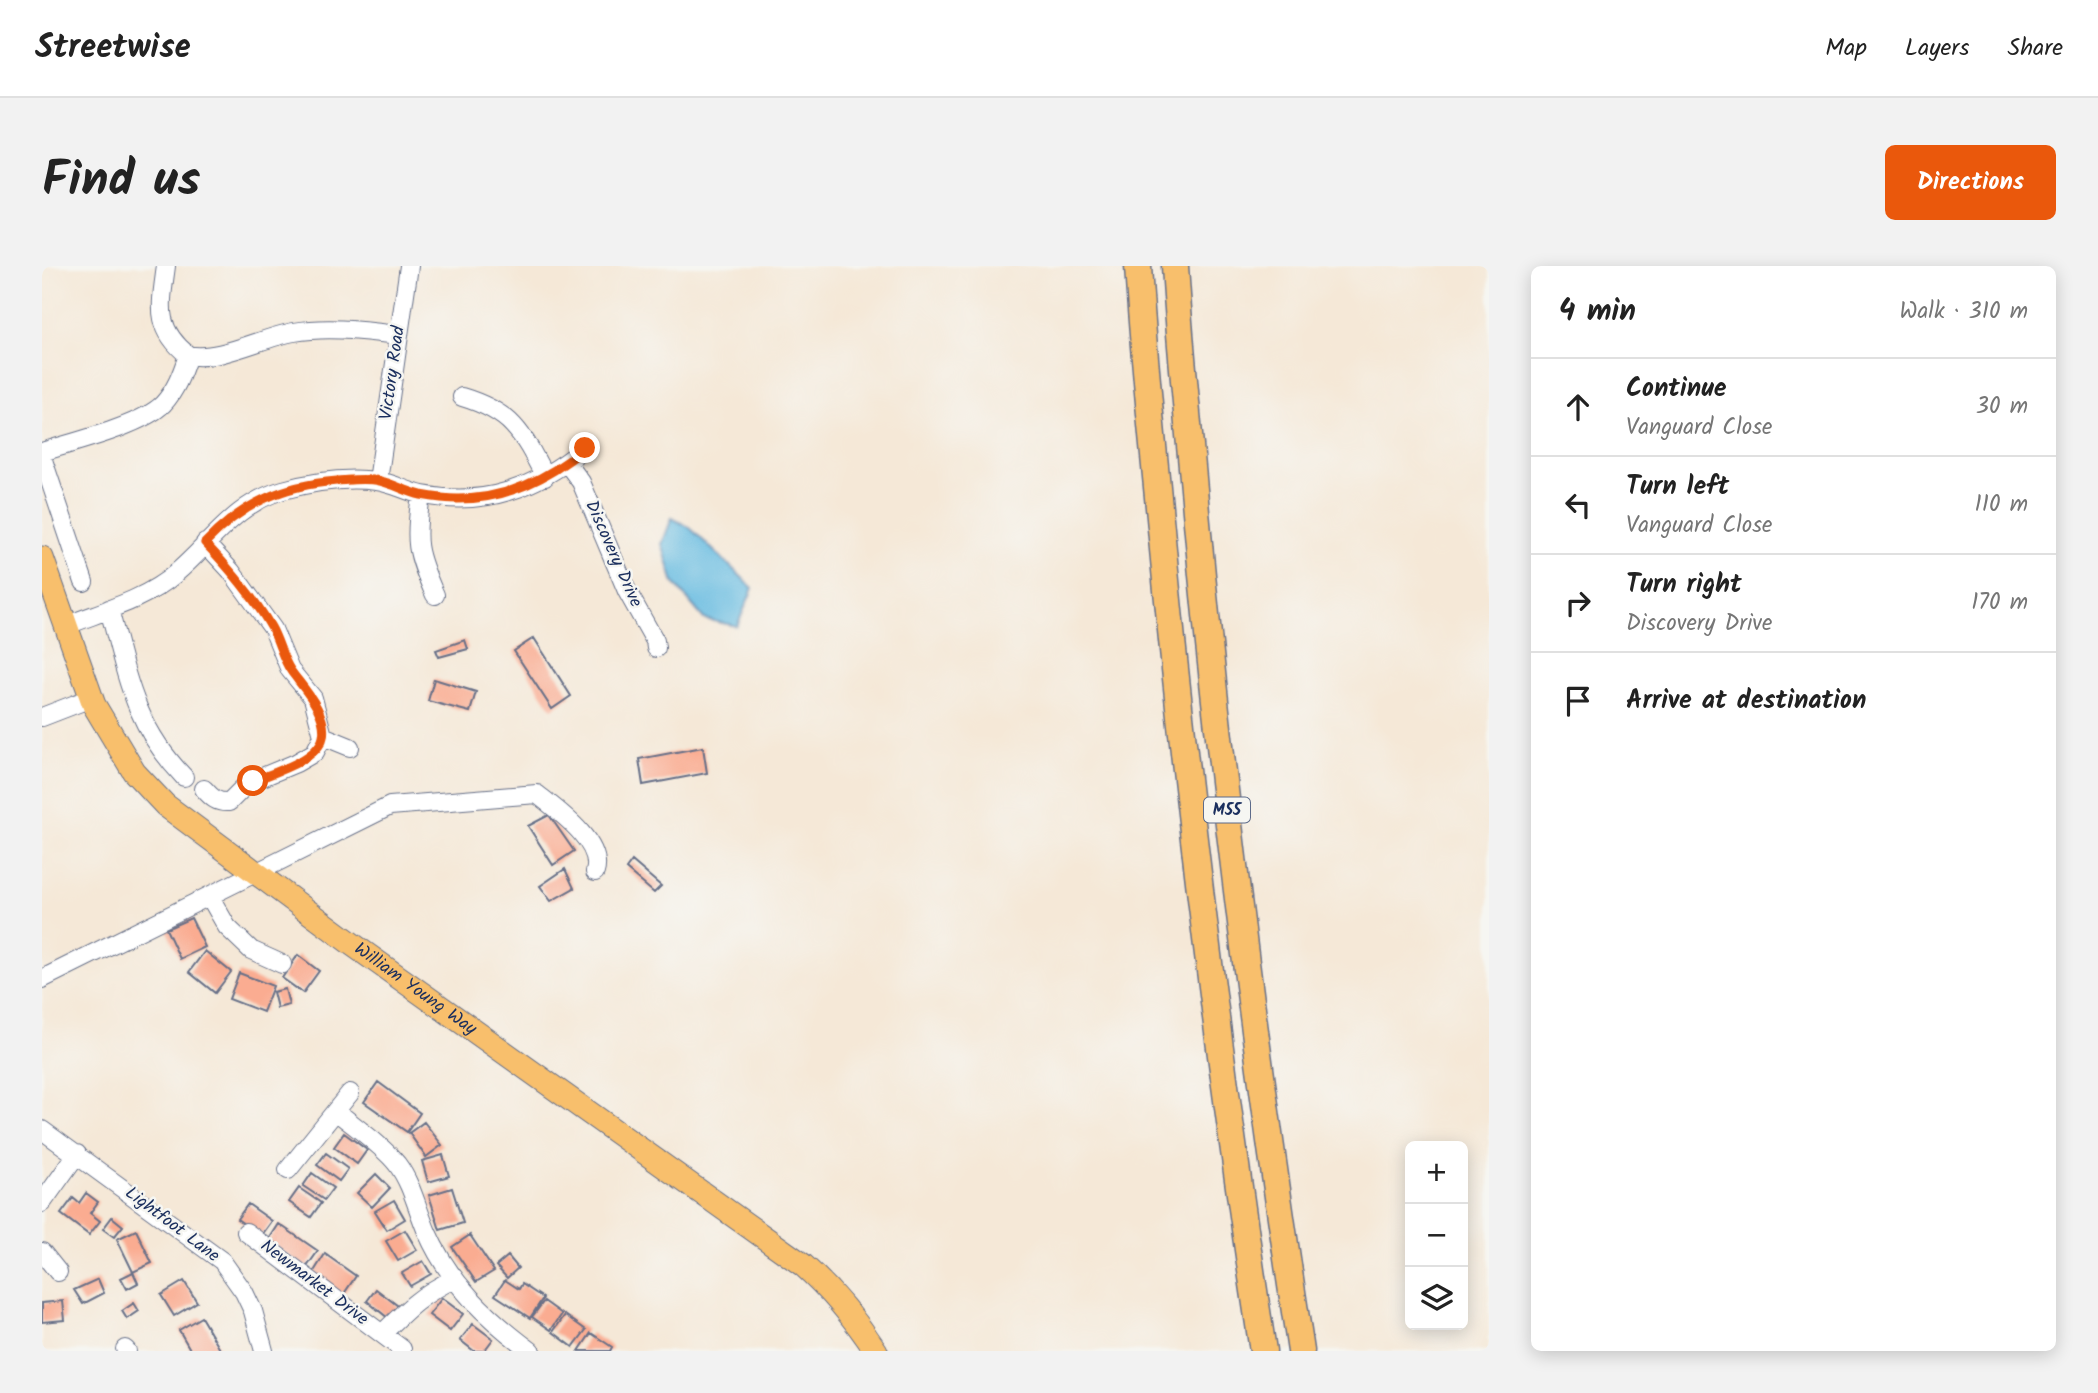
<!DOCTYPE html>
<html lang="en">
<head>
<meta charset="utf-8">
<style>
  :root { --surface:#fff; --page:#f2f2f2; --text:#222; --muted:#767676; --line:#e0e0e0; --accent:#ea580c }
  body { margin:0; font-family:Kalam,sans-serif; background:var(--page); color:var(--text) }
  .controls { position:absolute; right:21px; bottom:21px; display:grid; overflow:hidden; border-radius:10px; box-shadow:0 4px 18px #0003 }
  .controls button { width:63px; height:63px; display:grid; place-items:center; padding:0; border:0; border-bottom:2px solid var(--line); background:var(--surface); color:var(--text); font:35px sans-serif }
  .stop { position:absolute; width:21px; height:21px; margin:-16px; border:5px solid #ea580c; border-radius:50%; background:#fff }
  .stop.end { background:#ea580c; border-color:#fff; box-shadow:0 2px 7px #0008 }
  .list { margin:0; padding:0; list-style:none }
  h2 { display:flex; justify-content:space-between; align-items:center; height:91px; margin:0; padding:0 28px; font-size:30px }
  h2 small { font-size:23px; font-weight:400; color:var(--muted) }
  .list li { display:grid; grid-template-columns:46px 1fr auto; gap:21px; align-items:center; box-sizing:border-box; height:98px; padding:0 28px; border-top:2px solid var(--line) }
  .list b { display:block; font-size:26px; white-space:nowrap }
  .list p { margin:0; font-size:23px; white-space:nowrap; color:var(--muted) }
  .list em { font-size:23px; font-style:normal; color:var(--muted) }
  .icon { flex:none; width:38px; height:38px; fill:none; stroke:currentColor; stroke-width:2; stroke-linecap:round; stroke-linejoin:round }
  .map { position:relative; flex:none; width:1447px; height:1085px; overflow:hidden; border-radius:10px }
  header { display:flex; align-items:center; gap:42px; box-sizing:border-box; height:98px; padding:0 35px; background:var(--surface); border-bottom:2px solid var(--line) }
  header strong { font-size:33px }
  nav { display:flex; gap:38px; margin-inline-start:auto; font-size:24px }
  .intro { display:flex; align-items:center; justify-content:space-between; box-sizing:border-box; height:168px; padding:0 42px }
  h1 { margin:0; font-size:49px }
  .button { padding:18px 32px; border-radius:10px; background:var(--accent); color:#fff; font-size:24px; font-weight:700 }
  main { display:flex; gap:42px; padding:0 42px }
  aside { flex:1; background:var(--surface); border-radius:10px; box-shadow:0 4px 18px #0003 }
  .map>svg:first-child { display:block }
</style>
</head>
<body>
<header>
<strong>Streetwise</strong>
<nav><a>Map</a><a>Layers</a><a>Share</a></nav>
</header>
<div class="intro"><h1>Find us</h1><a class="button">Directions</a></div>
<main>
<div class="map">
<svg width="1447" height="1085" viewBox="0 0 1447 1085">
  <rect width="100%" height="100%" fill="#f6f6f2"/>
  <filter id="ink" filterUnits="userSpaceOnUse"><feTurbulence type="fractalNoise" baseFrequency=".0143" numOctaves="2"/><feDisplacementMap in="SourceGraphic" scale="14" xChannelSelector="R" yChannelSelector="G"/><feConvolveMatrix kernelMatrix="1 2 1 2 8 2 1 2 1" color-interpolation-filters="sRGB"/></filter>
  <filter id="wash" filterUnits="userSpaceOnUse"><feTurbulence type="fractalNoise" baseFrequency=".00686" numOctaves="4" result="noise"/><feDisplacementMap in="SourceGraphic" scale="28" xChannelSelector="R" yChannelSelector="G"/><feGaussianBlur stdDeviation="1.57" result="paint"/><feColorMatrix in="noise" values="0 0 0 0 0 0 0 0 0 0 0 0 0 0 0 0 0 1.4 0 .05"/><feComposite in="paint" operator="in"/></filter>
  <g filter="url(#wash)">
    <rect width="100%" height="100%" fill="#f5e8d7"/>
    <path fill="#63bae0" stroke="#3f749f" stroke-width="2" d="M 630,252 L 647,261 L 711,322 L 695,360 L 662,353 L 632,317 L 620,278 Z"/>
    <g id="blocks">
      <path fill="#faac91" d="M 492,372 L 529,430 L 510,443 L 472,385 Z
        M 423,374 L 426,383 L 397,391 L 394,384 Z
        M 392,413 L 434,426 L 428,446 L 386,435 Z
        M 661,481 L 665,507 L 601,519 L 597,493 Z
        M 507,549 L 532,585 L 511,599 L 486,560 Z
        M 590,595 L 619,620 L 612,627 L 584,603 Z
        M 523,603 L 532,622 L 509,635 L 498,620 Z
        M 149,652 L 163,681 L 138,693 L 124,663 Z
        M 163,685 L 189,706 L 173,727 L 147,706 Z
        M 256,689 L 277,705 L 261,727 L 240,712 Z
        M 197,707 L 231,720 L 221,746 L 187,733 Z
        M 243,723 L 247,739 L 235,742 L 231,726 Z
        M 336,816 L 378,847 L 365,866 L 322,836 Z
        M 382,856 L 400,879 L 384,891 L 367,867 Z
        M 302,867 L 325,884 L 315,898 L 292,881 Z
        M 284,887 L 306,903 L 297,915 L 275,899 Z
        M 401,889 L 407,910 L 386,916 L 380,895 Z
        M 270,907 L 291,922 L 282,934 L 261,920 Z
        M 334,908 L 348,922 L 330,941 L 315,927 Z
        M 257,922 L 279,937 L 269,951 L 247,936 Z
        M 410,922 L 421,957 L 398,964 L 387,929 Z
        M 44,927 L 56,936 L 48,947 L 58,955 L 47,969 L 19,948 L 31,932 L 37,937 Z
        M 352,934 L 363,953 L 345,964 L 333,945 Z
        M 206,938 L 230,955 L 219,970 L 195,953 Z
        M 70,951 L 81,960 L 72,971 L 61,963 Z
        M 237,958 L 276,985 L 264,1002 L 226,975 Z
        M 94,964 L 110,997 L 91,1006 L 75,973 Z
        M 363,964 L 375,984 L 356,995 L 344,975 Z
        M 428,969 L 452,1005 L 434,1016 L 410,981 Z
        M 283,988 L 314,1010 L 301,1029 L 271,1007 Z
        M 466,990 L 476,1002 L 465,1012 L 454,1000 Z
        M 381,995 L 389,1008 L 368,1020 L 360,1007 Z
        M 91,1006 L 96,1017 L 85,1023 L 79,1012 Z
        M 56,1013 L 62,1027 L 41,1038 L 32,1024 Z
        M 463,1014 L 477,1023 L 480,1018 L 501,1032 L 488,1052 L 453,1029 Z
        M 142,1015 L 155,1036 L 132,1050 L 119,1029 Z
        M 334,1023 L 356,1040 L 346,1052 L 325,1035 Z
        M 400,1032 L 421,1048 L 408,1065 L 387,1049 Z
        M 21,1035 L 23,1054 L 0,1056 L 0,1037 Z
        M 502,1035 L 520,1048 L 509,1064 L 490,1051 Z
        M 92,1037 L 97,1045 L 85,1053 L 80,1045 Z
        M 523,1049 L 544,1064 L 531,1081 L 511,1066 Z
        M 159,1051 L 179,1085 L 149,1085 L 137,1064 Z
        M 431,1058 L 451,1073 L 442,1085 L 432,1085 L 418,1074 Z
        M 549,1067 L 570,1081 L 568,1085 L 537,1085 Z"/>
    </g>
  </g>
  <g filter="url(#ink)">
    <use href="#blocks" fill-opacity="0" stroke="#677088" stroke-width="2"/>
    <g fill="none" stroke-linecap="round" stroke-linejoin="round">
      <g stroke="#677088" stroke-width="20">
        <path id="minor" d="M 124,0 C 119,39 112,62 146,89 C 176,96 221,71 252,66 C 287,60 321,65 356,69
          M 420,131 C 470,146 480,166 503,211
          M 0,186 C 31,176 99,160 121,138 C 134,124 140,107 146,89
          M 0,191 L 42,316
          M 525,197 L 539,216 L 585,325 L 613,375 L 614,382
          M 336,215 L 367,0
          M 379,229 C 372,276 374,286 393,329
          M 67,343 C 85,410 92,459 142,511
          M 23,360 C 60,345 103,334 133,308 C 169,278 192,238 241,224 C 270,216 305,211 335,215 C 351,217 365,226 381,229 C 444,241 494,222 543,182
          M 0,451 L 49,432
          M 281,470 L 308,481
          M 162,523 C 170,532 175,537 187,536 L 206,517 L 254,497 L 273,486 L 281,470 L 271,432 L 248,404 L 231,363 L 189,305 L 163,277
          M 168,631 L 185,661 L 209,684 L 240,698
          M 0,713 L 348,540 L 495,528 C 515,544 562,577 553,606
          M 294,845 C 313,861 340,879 355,898 C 370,918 375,943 385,966 C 407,1017 446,1053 489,1085
          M 0,864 L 180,995 L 202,1026 L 211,1045 L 222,1085
          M 246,904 L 308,827
          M 0,937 L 35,888
          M 204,966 L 360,1083
          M 0,986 L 16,1006
          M 340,1068 C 365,1043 380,1028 412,1013
          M 83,1083 L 85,1085"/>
      </g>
      <g stroke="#677088" stroke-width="25">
        <g id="major">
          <path id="s1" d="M 0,292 L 52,439 L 92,506 L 123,539 L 310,678 L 761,999 C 789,1024 813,1053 834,1085"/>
        </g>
      </g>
      <g stroke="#677088" stroke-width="29">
        <path id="highway" d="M 1096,0 C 1101,84 1110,168 1118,252 C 1144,530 1179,808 1221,1085
          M 1133,0 C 1138,82 1147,164 1154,246 C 1180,527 1216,806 1259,1085"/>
      </g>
      <use href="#minor" stroke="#fff" stroke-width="18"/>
      <use href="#major" stroke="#f8bf6c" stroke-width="23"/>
      <use href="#highway" stroke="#f8bf6c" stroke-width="26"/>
    </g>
  </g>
  <g fill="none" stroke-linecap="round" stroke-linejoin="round" filter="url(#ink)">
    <path stroke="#ea580c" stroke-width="9" d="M 211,515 C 230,507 276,494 281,471 C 286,447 261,422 249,405 C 240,392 237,375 229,361 C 211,330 188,303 163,277 C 201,237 241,219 295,215 C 309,214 324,212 338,215 C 352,218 365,226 379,229 C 390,231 405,233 416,233 C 465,233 505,213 543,182"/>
  </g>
  <g text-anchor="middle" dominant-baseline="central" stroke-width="5" stroke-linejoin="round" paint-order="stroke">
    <rect fill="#f6f6f2" stroke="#5d6b8a" stroke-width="2" x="1162" y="531.5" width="46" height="25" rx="5"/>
    <g font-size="16" font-weight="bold" fill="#1b2f5e">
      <text x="1185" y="544">M55</text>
    </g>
    <g font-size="18" fill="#1b2f5e" stroke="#f6f6f2">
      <text transform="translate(351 107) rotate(-82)">Victory Road</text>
      <text transform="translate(571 288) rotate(66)">Discovery Drive</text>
      <text stroke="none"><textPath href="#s1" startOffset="590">William Young Way</textPath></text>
      <text transform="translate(130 959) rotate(37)">Lightfoot Lane</text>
      <text transform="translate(272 1017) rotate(37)">Newmarket Drive</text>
    </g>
  </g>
</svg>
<div class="controls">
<button>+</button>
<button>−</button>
<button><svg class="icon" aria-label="layers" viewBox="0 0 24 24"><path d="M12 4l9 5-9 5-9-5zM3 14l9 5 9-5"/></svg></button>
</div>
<div class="stop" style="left:211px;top:515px"></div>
<div class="stop end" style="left:543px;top:182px"></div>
</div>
<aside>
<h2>4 min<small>Walk · 310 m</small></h2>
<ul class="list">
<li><svg class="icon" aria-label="ahead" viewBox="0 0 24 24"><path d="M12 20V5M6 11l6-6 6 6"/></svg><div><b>Continue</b><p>Vanguard Close</p></div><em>30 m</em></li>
<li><svg class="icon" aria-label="left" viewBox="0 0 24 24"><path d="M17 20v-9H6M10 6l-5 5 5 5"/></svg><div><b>Turn left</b><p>Vanguard Close</p></div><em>110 m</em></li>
<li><svg class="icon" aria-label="right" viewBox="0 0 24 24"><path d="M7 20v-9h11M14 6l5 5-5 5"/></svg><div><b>Turn right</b><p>Discovery Drive</p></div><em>170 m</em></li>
<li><svg class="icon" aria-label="arrive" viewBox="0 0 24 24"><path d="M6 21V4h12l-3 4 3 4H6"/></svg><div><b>Arrive at destination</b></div></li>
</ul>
</aside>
</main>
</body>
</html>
